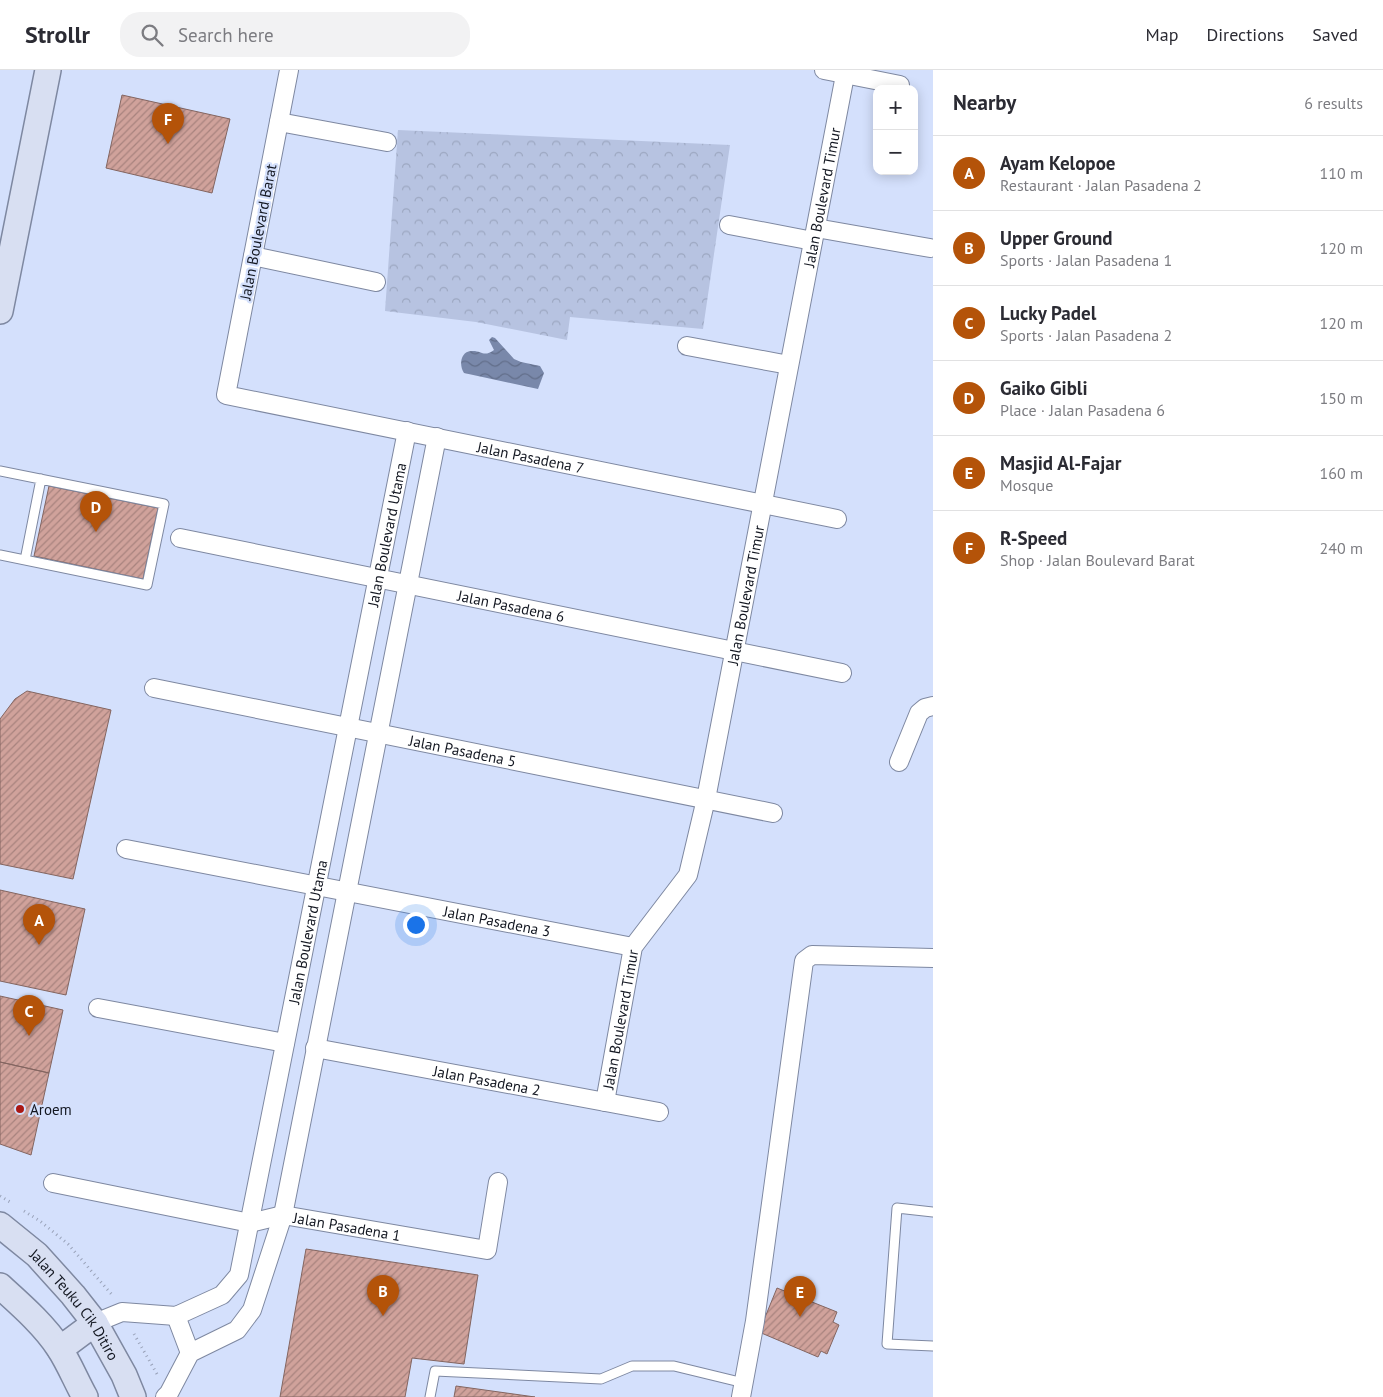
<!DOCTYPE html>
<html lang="en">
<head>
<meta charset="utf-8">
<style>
  :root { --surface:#fff; --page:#f2f2f3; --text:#2b2b33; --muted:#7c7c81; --line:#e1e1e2; --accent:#b45309 }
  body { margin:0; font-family:"PT Sans",sans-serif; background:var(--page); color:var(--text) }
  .controls { position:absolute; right:15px; top:15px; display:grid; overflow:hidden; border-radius:10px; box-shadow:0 2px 12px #0003 }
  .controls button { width:45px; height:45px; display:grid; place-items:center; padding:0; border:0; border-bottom:1px solid var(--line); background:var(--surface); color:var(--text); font:25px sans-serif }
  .you { position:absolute; left:415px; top:854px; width:18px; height:18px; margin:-12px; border:4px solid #fff; border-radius:50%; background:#1a73e8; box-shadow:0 0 0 8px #1a73e833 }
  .badge { display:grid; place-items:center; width:32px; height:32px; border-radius:50%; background:var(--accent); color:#fff; font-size:16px; font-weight:700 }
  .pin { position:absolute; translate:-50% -41px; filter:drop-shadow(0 1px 2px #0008) }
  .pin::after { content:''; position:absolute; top:26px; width:18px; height:15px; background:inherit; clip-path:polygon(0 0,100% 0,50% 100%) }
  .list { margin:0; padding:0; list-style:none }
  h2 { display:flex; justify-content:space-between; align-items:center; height:65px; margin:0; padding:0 20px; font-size:21px }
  h2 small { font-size:16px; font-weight:400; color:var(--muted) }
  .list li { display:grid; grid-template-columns:32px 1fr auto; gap:15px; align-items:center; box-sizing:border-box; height:75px; padding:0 20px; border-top:1px solid var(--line) }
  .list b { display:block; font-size:19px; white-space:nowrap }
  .list p { margin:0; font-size:16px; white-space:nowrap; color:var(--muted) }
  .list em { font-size:16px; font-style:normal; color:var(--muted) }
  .icon { flex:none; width:28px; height:28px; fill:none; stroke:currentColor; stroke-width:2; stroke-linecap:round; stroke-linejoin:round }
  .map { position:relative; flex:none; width:933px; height:1327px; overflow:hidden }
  header { display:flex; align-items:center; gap:30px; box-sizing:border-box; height:70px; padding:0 25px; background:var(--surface); border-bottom:1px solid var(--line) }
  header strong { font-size:24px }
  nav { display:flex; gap:28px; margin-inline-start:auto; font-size:18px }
  .search { width:350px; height:45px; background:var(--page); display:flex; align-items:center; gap:12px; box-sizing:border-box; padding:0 18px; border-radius:20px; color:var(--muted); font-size:19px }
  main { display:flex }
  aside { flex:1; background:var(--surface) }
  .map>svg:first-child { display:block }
</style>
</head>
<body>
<header>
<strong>Strollr</strong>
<div class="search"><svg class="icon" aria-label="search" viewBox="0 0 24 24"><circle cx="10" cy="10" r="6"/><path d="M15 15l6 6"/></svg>Search here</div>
<nav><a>Map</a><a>Directions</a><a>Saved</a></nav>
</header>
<main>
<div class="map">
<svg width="933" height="1327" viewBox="0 0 933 1327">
  <defs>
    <pattern id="forest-crowns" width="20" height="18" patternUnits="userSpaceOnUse" patternTransform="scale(1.25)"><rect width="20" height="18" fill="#b7c3e1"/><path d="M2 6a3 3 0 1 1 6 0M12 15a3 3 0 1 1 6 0" fill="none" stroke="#9ca7c1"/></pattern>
    <pattern id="water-waves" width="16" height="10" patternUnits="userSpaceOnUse" patternTransform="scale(1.25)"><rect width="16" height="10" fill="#7988aa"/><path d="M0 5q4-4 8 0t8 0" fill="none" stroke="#626e8a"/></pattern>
    <pattern id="building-hatch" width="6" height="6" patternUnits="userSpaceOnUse" patternTransform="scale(1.25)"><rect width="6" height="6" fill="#d0a29b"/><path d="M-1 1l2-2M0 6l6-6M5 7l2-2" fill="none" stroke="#a8837e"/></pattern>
  </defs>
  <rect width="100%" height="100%" fill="#d4e0fc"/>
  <path fill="url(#forest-crowns)" d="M 398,60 L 730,75 L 703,259 L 570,247 L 567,270 L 476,252 L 385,241 Z"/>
  <path fill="url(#water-waves)" d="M 492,267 L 495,268 L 514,289 L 521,292 L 540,296 L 544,303 L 538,319 L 464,303 C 459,296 460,282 471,281 C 482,280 483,288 494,280 L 489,270 Z"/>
  <path fill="url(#building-hatch)" stroke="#836560" d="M 122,25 L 230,49 L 212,123 L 106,98 Z
    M 49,416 L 158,438 L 143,509 L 34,486 Z
    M 27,621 L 111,640 L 73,809 L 0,794 L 0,649 L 15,629 Z
    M 0,820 L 85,839 L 66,925 L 0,911 Z
    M 0,926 L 63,940 L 49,1003 L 0,992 Z
    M 0,992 L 49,1003 L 31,1085 L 0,1074 Z
    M 306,1179 L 478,1205 L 464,1294 L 412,1288 L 405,1327 L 280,1327 Z
    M 777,1218 L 837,1242 L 833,1252 L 839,1255 L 827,1284 L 821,1281 L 818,1287 L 759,1262 Z
    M 456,1316 L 535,1327 L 454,1327 Z"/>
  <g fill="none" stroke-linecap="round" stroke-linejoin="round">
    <g stroke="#7e88a1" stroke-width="11">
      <path id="service" d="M 0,401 L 164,434 L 147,515 L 0,485
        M 25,490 L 41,409
        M 933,1142 L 897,1138 L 887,1274 L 933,1276
        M 430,1327 L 435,1301 L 601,1309 L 632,1296 L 674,1296 L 744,1313"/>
    </g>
    <g stroke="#7e88a1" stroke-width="20">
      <g id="minor">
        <path id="s1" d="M 289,0 L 226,325 L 837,449"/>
        <path d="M 824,0 L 900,15"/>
        <path d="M 279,52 L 387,72"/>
        <path d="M 729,155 L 813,171"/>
        <path d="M 816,158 L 930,178"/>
        <path d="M 253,186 L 376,212"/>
        <path d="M 687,276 L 789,295"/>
        <path id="s2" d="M 180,468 L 842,603"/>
        <path id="s3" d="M 154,618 L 773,743"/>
        <path d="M 899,692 L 919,643 L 925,638 L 933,636"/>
        <path id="s4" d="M 126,779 L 633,877"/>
        <path d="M 98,938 L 285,973"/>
        <path id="s5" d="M 315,978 L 659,1042"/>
        <path id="s6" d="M 605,1032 L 633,877 L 688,805 L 706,729 L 846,0"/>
        <path id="s7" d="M 53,1113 L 250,1153 L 283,1145 L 487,1180 L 498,1112"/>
        <path d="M 176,1246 L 190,1283"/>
        <path id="s8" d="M 95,1253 L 122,1242 L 176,1246 L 222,1225 L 239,1205 L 407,361"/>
        <path d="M 165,1327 L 169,1323 L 190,1283 L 237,1260 L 252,1240 L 283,1145 L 437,367"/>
        <path d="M 741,1327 L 755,1251 L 804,891 L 812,885 L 933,888"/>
      </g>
    </g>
    <g stroke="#7e88a1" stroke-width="28">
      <g id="secondary">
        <path d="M 0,241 L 48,0"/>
        <path id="s9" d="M 0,1155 L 37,1185 L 73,1225 L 95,1253 L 124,1305 L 133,1327"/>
        <path d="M 0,1216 C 21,1235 44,1255 59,1278 C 69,1293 76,1311 85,1327"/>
        <path d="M 60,1279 L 95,1253"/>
      </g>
    </g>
    <path stroke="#99a2b9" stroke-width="3" stroke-dasharray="1 4" stroke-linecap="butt" d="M 0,1126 L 10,1132
      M 24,1141 L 40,1151 L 68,1174 L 113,1226
      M 134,1264 L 157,1304"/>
    <use href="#service" stroke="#fff" stroke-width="9"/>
    <use href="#minor" stroke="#fff" stroke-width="18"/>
    <use href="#secondary" stroke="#d8dff2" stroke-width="25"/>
  </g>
  <circle fill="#aa1814" stroke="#d4e0fc" stroke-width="2" cx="20" cy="1039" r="5"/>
  <g text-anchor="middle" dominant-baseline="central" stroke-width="4.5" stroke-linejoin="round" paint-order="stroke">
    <g font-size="15" fill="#131721" stroke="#d4e0fc">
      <text stroke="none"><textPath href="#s6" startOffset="939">Jalan Boulevard Timur</textPath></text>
      <text transform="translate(258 162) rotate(-79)">Jalan Boulevard Barat</text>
      <text stroke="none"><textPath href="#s1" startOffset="642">Jalan Pasadena 7</textPath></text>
      <text stroke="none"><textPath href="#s8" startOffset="915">Jalan Boulevard Utama</textPath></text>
      <text stroke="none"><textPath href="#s6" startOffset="534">Jalan Boulevard Timur</textPath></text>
      <text stroke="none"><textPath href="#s2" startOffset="338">Jalan Pasadena 6</textPath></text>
      <text stroke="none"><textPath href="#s3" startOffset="315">Jalan Pasadena 5</textPath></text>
      <text stroke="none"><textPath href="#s4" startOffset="378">Jalan Pasadena 3</textPath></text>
      <text stroke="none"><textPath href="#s8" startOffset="510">Jalan Boulevard Utama</textPath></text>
      <text stroke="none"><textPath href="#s6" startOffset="84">Jalan Boulevard Timur</textPath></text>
      <text stroke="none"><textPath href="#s5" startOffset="175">Jalan Pasadena 2</textPath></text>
      <text stroke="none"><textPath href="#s7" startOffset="300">Jalan Pasadena 1</textPath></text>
      <text stroke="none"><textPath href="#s9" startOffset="110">Jalan Teuku Cik Ditiro</textPath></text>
    </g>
    <g font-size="15" fill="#131721" stroke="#d4e0fc" text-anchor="start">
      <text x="30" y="1039">Aroem</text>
    </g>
  </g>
</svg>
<div class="controls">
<button>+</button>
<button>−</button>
</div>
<div class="you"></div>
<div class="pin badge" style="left:39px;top:875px">A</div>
<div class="pin badge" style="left:383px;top:1246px">B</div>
<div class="pin badge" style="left:29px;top:966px">C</div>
<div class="pin badge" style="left:96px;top:462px">D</div>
<div class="pin badge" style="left:800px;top:1247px">E</div>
<div class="pin badge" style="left:168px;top:74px">F</div>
</div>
<aside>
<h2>Nearby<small>6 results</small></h2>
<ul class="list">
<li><span class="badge">A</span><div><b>Ayam Kelopoe</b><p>Restaurant · Jalan Pasadena 2</p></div><em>110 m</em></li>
<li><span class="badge">B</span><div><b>Upper Ground</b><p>Sports · Jalan Pasadena 1</p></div><em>120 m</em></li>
<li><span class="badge">C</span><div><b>Lucky Padel</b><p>Sports · Jalan Pasadena 2</p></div><em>120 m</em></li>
<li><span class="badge">D</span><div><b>Gaiko Gibli</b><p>Place · Jalan Pasadena 6</p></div><em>150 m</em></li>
<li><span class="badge">E</span><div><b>Masjid Al-Fajar</b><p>Mosque</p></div><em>160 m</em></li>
<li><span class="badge">F</span><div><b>R-Speed</b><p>Shop · Jalan Boulevard Barat</p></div><em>240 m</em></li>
</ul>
</aside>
</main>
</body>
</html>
